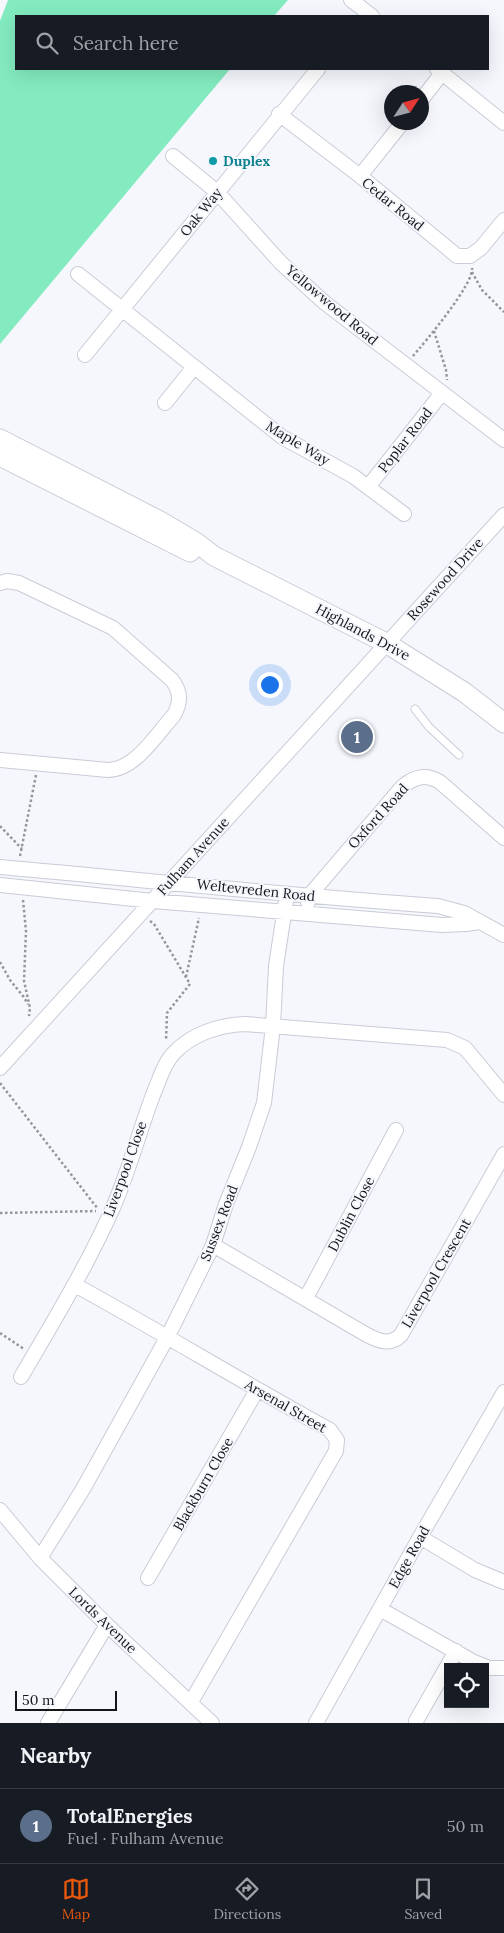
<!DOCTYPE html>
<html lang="en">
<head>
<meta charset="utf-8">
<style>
  :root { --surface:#171b24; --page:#242831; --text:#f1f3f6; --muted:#9ea1a6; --line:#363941; --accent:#ea580c }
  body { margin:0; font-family:Lora,serif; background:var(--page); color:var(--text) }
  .controls { position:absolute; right:15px; bottom:15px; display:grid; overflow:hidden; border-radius:0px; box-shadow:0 5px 20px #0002 }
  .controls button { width:45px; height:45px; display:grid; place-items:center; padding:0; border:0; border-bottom:1px solid var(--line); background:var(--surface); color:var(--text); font:25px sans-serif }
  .compass { position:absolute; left:384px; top:85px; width:45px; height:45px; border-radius:50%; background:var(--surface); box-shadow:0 5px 20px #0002; rotate:54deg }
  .scale { position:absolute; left:15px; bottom:12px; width:102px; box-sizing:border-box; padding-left:5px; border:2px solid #141619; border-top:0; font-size:14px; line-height:18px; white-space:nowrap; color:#141619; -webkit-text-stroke:4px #f5f7fd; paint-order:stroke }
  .you { position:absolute; left:269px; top:684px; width:18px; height:18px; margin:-12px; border:4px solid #fff; border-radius:50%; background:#1a73e8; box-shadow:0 0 0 8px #1a73e833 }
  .badge { display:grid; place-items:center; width:32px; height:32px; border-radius:50%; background:var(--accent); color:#fff; font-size:16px; font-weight:700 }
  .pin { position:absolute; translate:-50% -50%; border:2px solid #fff; box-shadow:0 1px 5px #0006 }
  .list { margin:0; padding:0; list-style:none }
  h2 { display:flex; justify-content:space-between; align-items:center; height:65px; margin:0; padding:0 20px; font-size:21px }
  h2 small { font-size:16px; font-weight:400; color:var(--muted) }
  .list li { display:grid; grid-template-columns:32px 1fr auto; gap:15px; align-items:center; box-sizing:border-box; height:75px; padding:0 20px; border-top:1px solid var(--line) }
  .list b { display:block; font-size:19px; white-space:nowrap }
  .list p { margin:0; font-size:16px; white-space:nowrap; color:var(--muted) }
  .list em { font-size:16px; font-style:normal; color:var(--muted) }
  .icon { flex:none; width:28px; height:28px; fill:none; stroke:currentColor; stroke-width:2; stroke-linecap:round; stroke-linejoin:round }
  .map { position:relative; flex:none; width:504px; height:1723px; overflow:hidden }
  .search { position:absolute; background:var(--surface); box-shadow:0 5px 20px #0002; left:15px; right:15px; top:15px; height:55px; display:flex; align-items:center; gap:12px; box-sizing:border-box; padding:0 18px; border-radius:0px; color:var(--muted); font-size:19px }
  .sheet { height:140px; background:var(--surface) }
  nav { display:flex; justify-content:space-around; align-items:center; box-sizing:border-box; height:70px; border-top:1px solid var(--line); background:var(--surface); font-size:14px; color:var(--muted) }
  nav a { display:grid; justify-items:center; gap:2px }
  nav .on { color:var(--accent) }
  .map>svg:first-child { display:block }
</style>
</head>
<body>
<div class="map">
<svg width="504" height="1723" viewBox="0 0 504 1723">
  <rect width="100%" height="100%" fill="#f5f7fd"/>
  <path fill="#83ebbf" d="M 8,0 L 288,0 L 274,16 L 16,16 L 16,69 L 230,69 L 0,344 L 0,21 Z"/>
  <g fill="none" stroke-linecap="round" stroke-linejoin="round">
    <g stroke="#c9ccd6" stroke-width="9">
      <path id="service" d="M 415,709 L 429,727 L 459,755"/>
    </g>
    <g stroke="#c9ccd6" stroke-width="16">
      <path id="minor" d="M 351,0 L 372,16
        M 437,69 L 504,123
        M 422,99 L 442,73
        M 279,114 L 360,176 L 457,256 L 470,256 L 481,248 L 504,220
        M 173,156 L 217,192 L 281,263 L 325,303 L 504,440
        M 360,176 L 403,122
        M 78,274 L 282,437 L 353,476 L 404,514
        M 85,355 L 318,69
        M 165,403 L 194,367
        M 368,487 L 442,393
        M 0,583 L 7,581 L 19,583 L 113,628 L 172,680 C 181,692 181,702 174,715 C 157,734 135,770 108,770 L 0,760
        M 0,867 C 146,880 292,896 438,906 L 464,913 L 504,935
        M 0,885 L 153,901 L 442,925 L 466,924 L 479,922
        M 308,902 L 309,896 L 403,786 C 416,776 426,774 440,782 L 504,838
        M 0,1068 L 504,515
        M 213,1245 L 367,1335 C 379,1341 390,1346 401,1335 L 504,1154
        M 75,1285 C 161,1332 244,1383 330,1430 L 337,1440 L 336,1451 L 191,1702
        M 306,1298 L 396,1130
        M 21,1377 C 53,1322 86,1268 112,1210 C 128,1174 139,1132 153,1095 C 159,1081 163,1065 173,1054 C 191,1034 219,1025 245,1024 L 447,1040 L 465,1048 L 504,1095
        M 0,1510 L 40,1558 L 107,1625 L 212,1723
        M 420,1537 L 475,1570 L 504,1582
        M 40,1558 L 83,1489 L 168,1336 L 213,1245 L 226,1204 L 249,1147 L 264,1103 L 273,1026 L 276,966 L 287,894
        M 148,1578 L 257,1390
        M 380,1609 L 474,1662 L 489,1668 L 504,1668
        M 416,1721 L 456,1651
        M 48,1723 L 107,1625
        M 316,1723 L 420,1537 L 504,1392"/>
    </g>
    <g stroke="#c9ccd6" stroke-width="21">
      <path id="secondary" d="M 0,439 L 160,521 L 197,543 L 214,556 L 386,643 L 464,692 L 504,723
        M 0,456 L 190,552"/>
    </g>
    <path stroke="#94969b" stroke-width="2.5" stroke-dasharray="2.5 2.5" stroke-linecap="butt" d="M 472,272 L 482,290 L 504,312
      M 434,331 L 446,370 L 447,380
      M 413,356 C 425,342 474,284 472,268
      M 0,826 L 22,849
      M 20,856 L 36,775
      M 23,900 L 26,931 L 24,981 L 30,1008 L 29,1016
      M 150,921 L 154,924 L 190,984 L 167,1013 L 166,1041
      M 0,962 L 10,980 L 23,996 L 28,1004
      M 186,977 L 199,918
      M 0,1083 L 98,1209
      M 0,1213 L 96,1211
      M 0,1333 L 24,1349"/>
    <use href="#service" stroke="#fff" stroke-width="7"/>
    <use href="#minor" stroke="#fff" stroke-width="14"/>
    <use href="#secondary" stroke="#fff" stroke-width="19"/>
  </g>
  <circle fill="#0f9aa8" stroke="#f5f7fd" stroke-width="2" cx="213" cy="161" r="5"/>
  <g text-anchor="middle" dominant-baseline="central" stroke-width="4" stroke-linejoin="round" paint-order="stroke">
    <g font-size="14" font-weight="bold" fill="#0d838f" stroke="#f5f7fd" text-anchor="start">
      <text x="223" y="161">Duplex</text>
    </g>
    <g font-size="14" fill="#141619" stroke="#f5f7fd">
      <text transform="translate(393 204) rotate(39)">Cedar Road</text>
      <text transform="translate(201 212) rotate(-51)">Oak Way</text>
      <text transform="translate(332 305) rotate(40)">Yellowwood Road</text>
      <text transform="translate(405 440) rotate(-52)">Poplar Road</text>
      <text transform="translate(298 443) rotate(31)">Maple Way</text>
      <text transform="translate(445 579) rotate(-48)">Rosewood Drive</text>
      <text transform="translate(363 632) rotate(28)">Highlands Drive</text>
      <text transform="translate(378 816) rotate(-48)">Oxford Road</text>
      <text transform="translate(193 856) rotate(-48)">Fulham Avenue</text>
      <text transform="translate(256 890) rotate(6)">Weltevreden Road</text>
      <text transform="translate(125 1169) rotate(-70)">Liverpool Close</text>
      <text transform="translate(351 1214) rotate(-62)">Dublin Close</text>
      <text transform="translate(219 1223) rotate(-69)">Sussex Road</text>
      <text transform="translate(436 1273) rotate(-60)">Liverpool Crescent</text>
      <text transform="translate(286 1406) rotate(30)">Arsenal Street</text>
      <text transform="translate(203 1484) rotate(-60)">Blackburn Close</text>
      <text transform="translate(409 1557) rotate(-61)">Edge Road</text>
      <text transform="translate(103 1620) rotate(44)">Lords Avenue</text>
    </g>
  </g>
</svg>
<div class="controls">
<button><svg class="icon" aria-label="locate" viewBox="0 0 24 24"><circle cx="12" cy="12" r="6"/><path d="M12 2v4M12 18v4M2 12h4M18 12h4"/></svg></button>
</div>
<svg class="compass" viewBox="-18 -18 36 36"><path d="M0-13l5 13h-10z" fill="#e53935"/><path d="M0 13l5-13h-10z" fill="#9ea1a6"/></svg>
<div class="scale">50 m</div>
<div class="you"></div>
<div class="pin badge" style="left:357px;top:737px;background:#5c6f8a">1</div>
<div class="search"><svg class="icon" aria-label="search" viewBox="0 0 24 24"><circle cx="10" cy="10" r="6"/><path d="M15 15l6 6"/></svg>Search here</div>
</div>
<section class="sheet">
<h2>Nearby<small></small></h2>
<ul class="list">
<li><span class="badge" style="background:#5c6f8a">1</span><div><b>TotalEnergies</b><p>Fuel · Fulham Avenue</p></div><em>50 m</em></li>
</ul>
</section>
<nav>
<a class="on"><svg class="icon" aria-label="map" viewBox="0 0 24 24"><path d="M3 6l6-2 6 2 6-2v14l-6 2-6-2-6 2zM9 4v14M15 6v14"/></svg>Map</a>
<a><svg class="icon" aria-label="directions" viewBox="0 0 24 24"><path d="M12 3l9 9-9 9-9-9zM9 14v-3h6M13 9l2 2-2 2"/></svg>Directions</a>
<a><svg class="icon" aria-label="saved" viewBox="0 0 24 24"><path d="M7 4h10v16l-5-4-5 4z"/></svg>Saved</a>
</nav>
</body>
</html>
